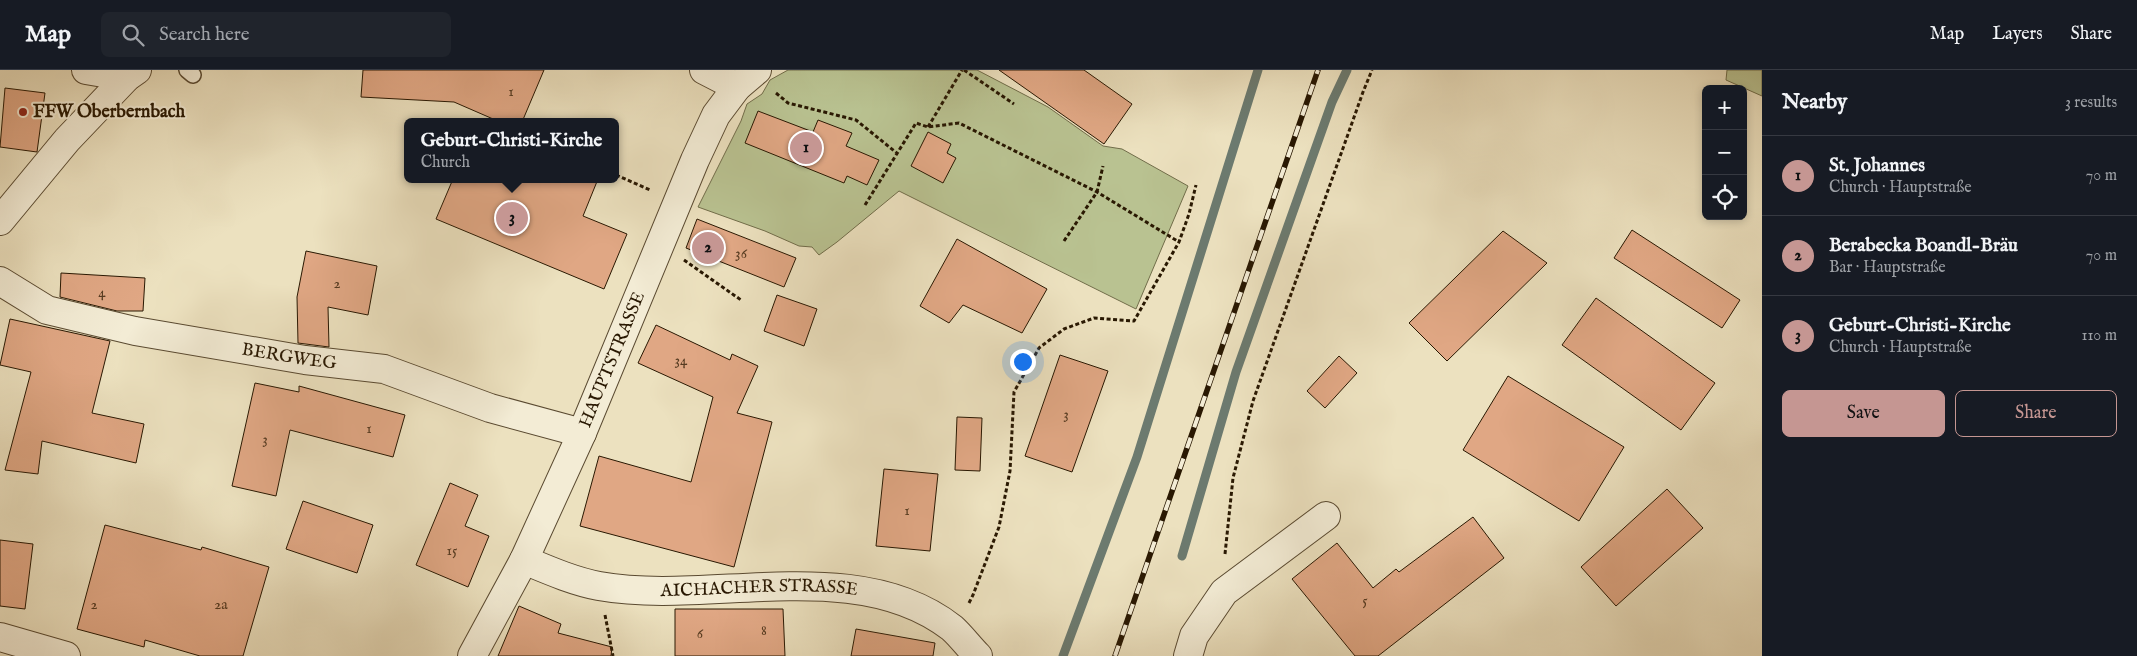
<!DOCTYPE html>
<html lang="en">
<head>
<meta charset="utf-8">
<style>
  :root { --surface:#171b24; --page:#20242c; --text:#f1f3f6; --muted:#9ea1a6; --line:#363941; --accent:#c59692 }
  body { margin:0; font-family:"IM FELL English",serif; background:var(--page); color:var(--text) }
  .controls { position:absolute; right:15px; top:15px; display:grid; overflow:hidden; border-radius:8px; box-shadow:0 2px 8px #0003 }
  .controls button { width:45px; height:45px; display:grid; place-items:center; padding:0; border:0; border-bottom:1px solid var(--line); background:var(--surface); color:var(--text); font:25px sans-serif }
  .you { position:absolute; left:1022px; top:291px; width:18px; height:18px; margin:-12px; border:4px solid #fff; border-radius:50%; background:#1a73e8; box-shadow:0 0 0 8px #1a73e833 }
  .badge { display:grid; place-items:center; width:32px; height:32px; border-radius:50%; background:var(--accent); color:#111; font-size:16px; font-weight:700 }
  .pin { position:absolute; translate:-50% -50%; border:2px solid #fff; box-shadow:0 1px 5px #0006 }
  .popup { position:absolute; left:404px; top:48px; width:215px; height:65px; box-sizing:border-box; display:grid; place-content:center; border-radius:8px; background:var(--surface); filter:drop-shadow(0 1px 4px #0005); font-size:16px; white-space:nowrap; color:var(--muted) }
  .popup b { font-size:19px; color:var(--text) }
  .popup::after { content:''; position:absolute; left:50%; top:100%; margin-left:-10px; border:10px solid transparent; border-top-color:var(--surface) }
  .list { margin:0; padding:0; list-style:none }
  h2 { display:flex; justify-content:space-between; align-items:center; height:65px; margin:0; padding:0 20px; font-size:21px }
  h2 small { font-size:16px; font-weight:400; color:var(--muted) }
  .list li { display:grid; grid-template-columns:32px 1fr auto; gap:15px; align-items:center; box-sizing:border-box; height:80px; padding:0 20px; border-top:1px solid var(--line) }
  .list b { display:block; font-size:19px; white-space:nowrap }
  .list p { margin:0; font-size:16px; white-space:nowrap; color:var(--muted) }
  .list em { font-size:16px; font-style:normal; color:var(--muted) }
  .actions { display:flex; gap:10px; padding:15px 20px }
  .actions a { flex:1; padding:11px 0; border:1px solid var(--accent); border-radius:8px; text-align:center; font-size:18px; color:var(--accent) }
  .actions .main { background:var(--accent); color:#111 }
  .icon { flex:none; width:28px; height:28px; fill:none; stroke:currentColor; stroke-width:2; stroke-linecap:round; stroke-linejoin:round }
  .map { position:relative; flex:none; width:1762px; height:586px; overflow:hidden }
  header { display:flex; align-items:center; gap:30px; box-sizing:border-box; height:70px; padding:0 25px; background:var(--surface); border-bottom:1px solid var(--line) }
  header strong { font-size:24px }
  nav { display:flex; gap:28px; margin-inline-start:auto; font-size:18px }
  .search { width:350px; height:45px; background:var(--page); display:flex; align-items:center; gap:12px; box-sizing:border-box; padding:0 18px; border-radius:8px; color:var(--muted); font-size:19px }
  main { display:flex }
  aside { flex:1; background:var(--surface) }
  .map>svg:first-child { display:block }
</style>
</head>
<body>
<header>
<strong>Map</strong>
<div class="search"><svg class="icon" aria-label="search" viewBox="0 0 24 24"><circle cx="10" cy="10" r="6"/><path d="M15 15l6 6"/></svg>Search here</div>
<nav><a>Map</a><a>Layers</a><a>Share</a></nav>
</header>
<main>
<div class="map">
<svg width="1762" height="586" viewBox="0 0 1762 586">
  <rect width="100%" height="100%" fill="#ece1bf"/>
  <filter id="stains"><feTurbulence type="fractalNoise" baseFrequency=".004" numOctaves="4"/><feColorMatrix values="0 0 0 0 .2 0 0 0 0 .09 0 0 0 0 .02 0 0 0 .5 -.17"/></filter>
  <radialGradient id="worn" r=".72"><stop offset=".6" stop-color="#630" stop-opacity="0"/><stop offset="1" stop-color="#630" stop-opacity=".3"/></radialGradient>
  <path fill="#b9c291" stroke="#716d4a" d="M 788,0 L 977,0 L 1048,37 L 1103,76 L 1122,79 L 1188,116 L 1136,239 L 899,121 L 837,172 L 819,185 L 812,177 L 799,176 L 765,161 L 698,137 L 741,51 L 747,34 L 762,24 L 770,10 Z
    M 1727,0 L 1762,0 L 1762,26 L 1726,10 Z"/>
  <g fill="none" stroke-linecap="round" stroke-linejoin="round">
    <path stroke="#6c7a6f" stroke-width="9" d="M 1182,486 L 1236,302 L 1332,32 L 1347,0
      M 1063,586 L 1137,387 L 1258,0"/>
  </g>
  <path fill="#e0a784" stroke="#291802" d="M 363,0 L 544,0 L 522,52 L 500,52 L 454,32 L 361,27 Z
    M 999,0 L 1084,0 L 1132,34 L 1104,74 Z
    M 5,18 L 45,23 L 37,82 L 0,77 Z
    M 758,41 L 813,62 L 818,50 L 852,63 L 846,76 L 879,90 L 867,115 L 847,106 L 844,113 L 745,73 Z
    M 928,62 L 951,74 L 947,83 L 956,88 L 943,113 L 911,96 Z
    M 453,109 L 598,109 L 583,146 L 627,164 L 604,219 L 436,149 Z
    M 697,149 L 796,188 L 784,217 L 686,178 Z
    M 1632,160 L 1740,230 L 1722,258 L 1614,188 Z
    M 1503,161 L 1547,193 L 1447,291 L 1409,253 Z
    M 957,169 L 1047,219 L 1022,263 L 963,235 L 949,253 L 920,236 Z
    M 306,181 L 377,196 L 368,245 L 328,237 L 329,277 L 298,273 L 297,227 Z
    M 61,203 L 145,208 L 143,241 L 117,241 L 60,227 Z
    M 777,225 L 817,239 L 804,276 L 764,261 Z
    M 1596,228 L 1715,313 L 1681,360 L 1562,275 Z
    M 10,249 L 110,271 L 92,343 L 144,354 L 136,393 L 42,371 L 38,404 L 5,400 L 31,302 L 0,295 Z
    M 656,255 L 730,290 L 732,284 L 758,296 L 737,343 L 772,352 L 734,497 L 580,456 L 599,386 L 691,412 L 713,327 L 638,293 Z
    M 1060,285 L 1108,301 L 1072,402 L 1025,386 Z
    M 1339,286 L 1357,303 L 1325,338 L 1307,321 Z
    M 1508,306 L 1624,377 L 1579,451 L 1463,380 Z
    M 255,313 L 299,322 L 299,316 L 405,345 L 393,387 L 290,360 L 276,426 L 232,416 Z
    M 957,347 L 982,348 L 980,401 L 955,400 Z
    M 884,399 L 938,404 L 930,481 L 876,476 Z
    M 450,413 L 478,425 L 465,456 L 489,466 L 468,517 L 416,495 Z
    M 1667,419 L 1703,458 L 1616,536 L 1581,497 Z
    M 303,431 L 373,455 L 357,503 L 286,479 Z
    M 1473,447 L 1504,488 L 1378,586 L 1355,586 L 1292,509 L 1337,473 L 1373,518 L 1396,499 L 1399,502 Z
    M 105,455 L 201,480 L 202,477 L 269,497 L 243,586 L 200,586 L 145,570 L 144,577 L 77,559 Z
    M 0,470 L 33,474 L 25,539 L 0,536 Z
    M 519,536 L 561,554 L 558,563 L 612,577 L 611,586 L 498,586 Z
    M 675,539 L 783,539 L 785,586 L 675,586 Z
    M 856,559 L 935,573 L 933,586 L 851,586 Z"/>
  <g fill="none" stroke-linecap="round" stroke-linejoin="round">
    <g stroke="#5a4a31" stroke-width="18">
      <path id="service" d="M 187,0 L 193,5"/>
    </g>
    <g stroke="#5a4a31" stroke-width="30">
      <g id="minor">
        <path d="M 86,0 L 127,7"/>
        <path d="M 704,0 L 737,17"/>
        <path d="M 0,151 L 67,70 L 127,7 L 137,0"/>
        <path id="s1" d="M 0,211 L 47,240 L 135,261 L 305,290 L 384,299 L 490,338 L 582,363"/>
        <path id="s2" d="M 524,490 C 548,500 573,511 599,516 C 710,536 856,483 952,558 C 961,566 969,577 978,586"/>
        <path d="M 0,567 L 66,586"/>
        <path d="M 1188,586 L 1194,566 L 1224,522 L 1326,446"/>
      </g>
    </g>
    <g stroke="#5a4a31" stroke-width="30">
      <g id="tertiary">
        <path id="s3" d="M 472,586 L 524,490 L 582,363 L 695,90 L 716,45 L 737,17 L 757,0"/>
      </g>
    </g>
    <path stroke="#291802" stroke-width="3" stroke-dasharray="4 2.5" stroke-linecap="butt" d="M 964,0 L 1014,34
      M 776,23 L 788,33 L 856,50 L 898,84
      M 928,57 L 962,0
      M 616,105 L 650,120
      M 865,135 L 916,53 L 928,57 L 959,53 L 1097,122 L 1179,172
      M 1064,171 L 1097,122 L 1103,96
      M 684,190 L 741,230
      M 1225,484 L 1233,408 L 1253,331 L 1363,22 L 1372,0
      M 969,533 L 973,525 L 999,457 L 1010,401 L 1014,322 L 1039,278 L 1064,259 L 1094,248 L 1134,251 L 1179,172 L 1189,144 L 1196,115
      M 605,545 L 613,586"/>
    <use href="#service" stroke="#f3ecd5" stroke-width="15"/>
    <use href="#minor" stroke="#f3ecd5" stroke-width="28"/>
    <use href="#tertiary" stroke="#f3ecd5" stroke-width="28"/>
    <g stroke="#291802" stroke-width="5.5">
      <path id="rail" d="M 1115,586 L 1318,0"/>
    </g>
    <use href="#rail" stroke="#f3ecd5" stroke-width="4" stroke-dasharray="11" stroke-linecap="butt"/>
  </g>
  <circle fill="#8f2418" stroke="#f3ecd5" stroke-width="2" cx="23" cy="42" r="5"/>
  <g text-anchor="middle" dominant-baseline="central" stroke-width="4" stroke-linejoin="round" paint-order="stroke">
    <g font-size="15" fill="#573c22">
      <text x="511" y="21">1</text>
      <text x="741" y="183">36</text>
      <text x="337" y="213">2</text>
      <text x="102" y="222">4</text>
      <text x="681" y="290">34</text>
      <text x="1066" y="344">3</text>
      <text x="369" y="358">1</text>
      <text x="265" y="369">3</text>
      <text x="907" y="440">1</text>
      <text x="452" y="480">15</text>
      <text x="1365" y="530">5</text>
      <text x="94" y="534">2</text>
      <text x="221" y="534">2a</text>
      <text x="764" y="560">8</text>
      <text x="700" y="563">6</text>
    </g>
    <g font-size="18" font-weight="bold" fill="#291802" stroke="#f3ecd5" text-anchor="start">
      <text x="33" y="42">FFW Oberbernbach</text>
    </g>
    <g font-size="18" fill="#291802" stroke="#f3ecd5">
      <text stroke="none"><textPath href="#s1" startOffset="302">BERGWEG</textPath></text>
      <text stroke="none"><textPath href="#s3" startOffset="328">HAUPTSTRASSE</textPath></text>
      <text stroke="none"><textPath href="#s2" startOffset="240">AICHACHER STRASSE</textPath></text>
    </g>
  </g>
  <rect width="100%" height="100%" filter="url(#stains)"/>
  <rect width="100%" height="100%" fill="url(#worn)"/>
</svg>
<div class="controls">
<button>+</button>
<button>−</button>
<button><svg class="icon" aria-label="locate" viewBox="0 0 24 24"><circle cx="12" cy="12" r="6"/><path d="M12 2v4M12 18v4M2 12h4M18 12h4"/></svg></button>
</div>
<div class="you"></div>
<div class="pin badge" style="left:806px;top:78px">1</div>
<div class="pin badge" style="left:708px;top:178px">2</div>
<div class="pin badge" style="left:512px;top:148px">3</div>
<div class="popup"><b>Geburt-Christi-Kirche</b>Church</div>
</div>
<aside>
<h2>Nearby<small>3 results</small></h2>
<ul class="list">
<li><span class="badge">1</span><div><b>St. Johannes</b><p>Church · Hauptstraße</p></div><em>70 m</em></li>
<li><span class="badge">2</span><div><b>Berabecka Boandl-Bräu</b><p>Bar · Hauptstraße</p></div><em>70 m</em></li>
<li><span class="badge">3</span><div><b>Geburt-Christi-Kirche</b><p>Church · Hauptstraße</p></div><em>110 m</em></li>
</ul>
<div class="actions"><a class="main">Save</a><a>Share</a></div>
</aside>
</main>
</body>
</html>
